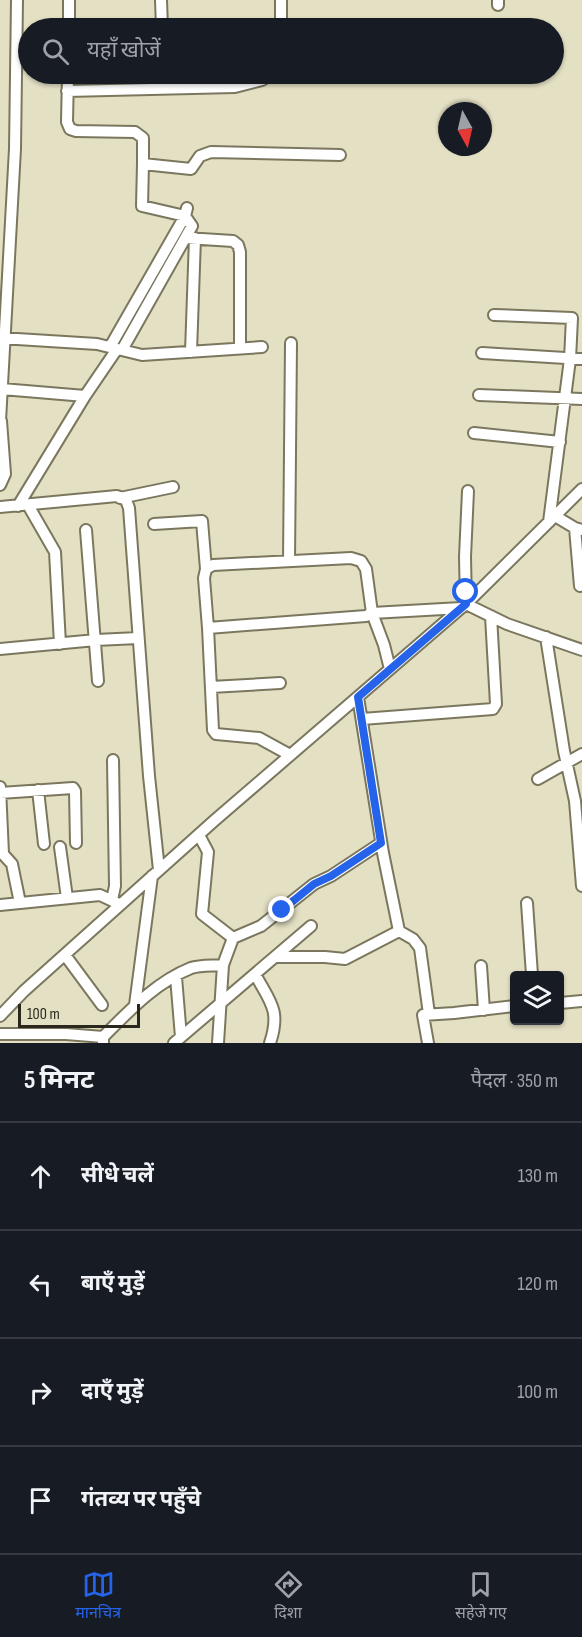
<!DOCTYPE html>
<html lang="hi">
<head>
<meta charset="utf-8">
<style>
  :root { --surface:#171b24; --page:#242831; --text:#f1f3f6; --muted:#9ea1a6; --line:#363941; --accent:#2563eb }
  body { margin:0; font-family:"Sofia Sans Condensed","Noto Sans Devanagari",sans-serif; background:var(--page); color:var(--text) }
  .controls { position:absolute; right:18px; bottom:18px; display:grid; overflow:hidden; border-radius:6px; box-shadow:0 2px 4px #0004 }
  .controls button { width:54px; height:54px; display:grid; place-items:center; padding:0; border:0; border-bottom:2px solid var(--line); background:var(--surface); color:var(--text); font:30px sans-serif }
  .compass { position:absolute; left:438px; top:102px; width:54px; height:54px; border-radius:50%; background:var(--surface); box-shadow:0 2px 4px #0004; rotate:172deg }
  .scale { position:absolute; left:18px; bottom:15px; width:122px; box-sizing:border-box; padding-left:6px; border:3px solid #2a281d; border-top:0; font-size:16px; line-height:21px; white-space:nowrap; color:#2a281d; -webkit-text-stroke:4px #e4e0c4; paint-order:stroke }
  .stop { position:absolute; width:18px; height:18px; margin:-14px; border:4px solid #2563eb; border-radius:50%; background:#fff }
  .stop.end { background:#2563eb; border-color:#fff; box-shadow:0 2px 6px #0008 }
  .list { margin:0; padding:0; list-style:none }
  h2 { display:flex; justify-content:space-between; align-items:center; height:78px; margin:0; padding:0 24px; font-size:26px }
  h2 small { font-size:20px; font-weight:400; color:var(--muted) }
  .list li { display:grid; grid-template-columns:39px 1fr auto; gap:18px; align-items:center; box-sizing:border-box; height:108px; padding:0 24px; border-top:2px solid var(--line) }
  .list b { display:block; font-size:22px; white-space:nowrap }
  .list em { font-size:20px; font-style:normal; color:var(--muted) }
  .icon { flex:none; width:33px; height:33px; fill:none; stroke:currentColor; stroke-width:2; stroke-linecap:round; stroke-linejoin:round }
  .map { position:relative; flex:none; width:582px; height:1043px; overflow:hidden }
  .search { position:absolute; background:var(--surface); box-shadow:0 2px 4px #0004; left:18px; right:18px; top:18px; height:66px; display:flex; align-items:center; gap:15px; box-sizing:border-box; padding:0 21px; border-radius:33px; color:var(--muted); font-size:22px }
  .sheet { height:510px; background:var(--surface) }
  nav { display:flex; justify-content:space-around; align-items:center; box-sizing:border-box; height:84px; border-top:2px solid var(--line); background:var(--surface); font-size:16px; color:var(--muted) }
  nav a { display:grid; justify-items:center; gap:3px }
  nav .on { color:var(--accent) }
  .map>svg:first-child { display:block }
</style>
</head>
<body>
<div class="map">
<svg width="582" height="1043" viewBox="0 0 582 1043">
  <rect width="100%" height="100%" fill="#e4e0c4"/>
  <g fill="none" stroke-linecap="round" stroke-linejoin="round">
    <g stroke="#7b775e" stroke-width="14">
      <path id="minor" d="M 161,0 L 162,28
        M 498,5 L 498,0
        M 69,28 L 69,0
        M 281,28 L 281,0
        M 68,74 L 67,122 L 70,129 L 76,131 L 135,132 L 143,138 L 143,164 L 191,169 L 200,156 L 211,152 L 340,155
        M 67,91 L 235,87 L 262,80 L 271,74
        M 186,238 L 233,241 L 238,245 L 240,252 L 240,348
        M 494,315 L 572,318 L 570,359 L 549,522
        M 1,338 L 97,344 L 142,355 L 262,347
        M 110,347 L 185,216 L 142,206 L 143,164
        M 122,350 L 192,226 L 185,216 L 187,208
        M 191,352 L 195,238
        M 482,353 L 582,359
        M 2,389 L 85,396 L 117,349
        M 479,395 L 582,399
        M 0,421 L 15,149 L 17,0
        M 474,433 L 560,442
        M 0,485 L 5,474 L 1,421
        M 468,491 L 465,557 L 466,604 L 582,489
        M 120,498 L 173,487
        M 28,505 L 55,552 L 60,644
        M 18,506 L 85,396
        M 0,507 L 117,496 L 126,500 L 129,508 L 149,776 L 159,870
        M 555,516 L 575,528 L 582,530
        M 154,524 L 202,521 L 206,569
        M 575,528 L 580,586
        M 86,530 L 98,681
        M 289,561 L 291,343
        M 208,628 L 366,616 L 372,613 L 461,608 L 466,604 L 507,624 L 582,650
        M 546,637 L 564,751 L 575,801 L 582,886
        M 0,649 L 96,640 L 138,638
        M 211,687 L 280,683
        M 358,697 L 383,853 L 399,931 L 413,939 L 420,948 L 429,1014
        M 362,719 L 493,709 L 496,704 L 491,616
        M 290,755 L 259,738 L 216,734 L 213,730 L 208,628 L 204,578 L 206,569 L 213,565 L 351,558 L 361,561 L 366,569 L 372,613 L 384,645 L 390,669
        M 538,779 L 582,754
        M 0,787 L 3,854 L 12,864 L 20,903
        M 38,790 L 44,844
        M 0,793 L 73,788 L 75,791 L 76,843
        M 199,835 L 208,852 L 202,914 L 233,938
        M 60,847 L 67,898
        M 112,900 L 115,886 L 113,760
        M 527,903 L 532,975
        M 0,905 L 100,895 L 117,903
        M 65,955 L 102,1005
        M 275,957 L 325,957 L 345,959 L 399,931
        M 223,965 L 233,938 L 261,926 L 314,884 L 331,876 L 381,843
        M 481,966 L 484,1010
        M 255,974 C 270,1002 281,1010 270,1043
        M 176,977 L 181,1037
        M 560,1003 L 582,1001
        M 135,1005 L 152,876
        M 0,1016 L 24,991 L 215,820 L 461,608
        M 0,1034 L 66,1034 L 103,1037 L 103,1043
        M 103,1037 C 129,1011 156,982 191,968 C 200,965 214,966 223,965 L 218,1043
        M 174,1043 L 311,926
        M 428,1043 L 423,1015 L 454,1013 L 514,1006"/>
    </g>
    <use href="#minor" stroke="#fff" stroke-width="10"/>
  </g>
  <g fill="none" stroke-linecap="round" stroke-linejoin="round">
    <path stroke="#2563eb" stroke-width="8" d="M 282,910 L 314,884 L 331,876 L 381,843 L 358,697 L 466,604 L 466,592"/>
  </g>
</svg>
<div class="controls">
<button><svg class="icon" aria-label="layers" viewBox="0 0 24 24"><path d="M12 4l9 5-9 5-9-5zM3 14l9 5 9-5"/></svg></button>
</div>
<svg class="compass" viewBox="-18 -18 36 36"><path d="M0-13l5 13h-10z" fill="#e53935"/><path d="M0 13l5-13h-10z" fill="#9ea1a6"/></svg>
<div class="scale">100 m</div>
<div class="stop" style="left:466px;top:592px"></div>
<div class="stop end" style="left:282px;top:910px"></div>
<div class="search"><svg class="icon" aria-label="search" viewBox="0 0 24 24"><circle cx="10" cy="10" r="6"/><path d="M15 15l6 6"/></svg>यहाँ खोजें</div>
</div>
<section class="sheet">
<h2>5 मिनट<small>पैदल · 350 m</small></h2>
<ul class="list">
<li><svg class="icon" aria-label="ahead" viewBox="0 0 24 24"><path d="M12 20V5M6 11l6-6 6 6"/></svg><div><b>सीधे चलें</b></div><em>130 m</em></li>
<li><svg class="icon" aria-label="left" viewBox="0 0 24 24"><path d="M17 20v-9H6M10 6l-5 5 5 5"/></svg><div><b>बाएँ मुड़ें</b></div><em>120 m</em></li>
<li><svg class="icon" aria-label="right" viewBox="0 0 24 24"><path d="M7 20v-9h11M14 6l5 5-5 5"/></svg><div><b>दाएँ मुड़ें</b></div><em>100 m</em></li>
<li><svg class="icon" aria-label="arrive" viewBox="0 0 24 24"><path d="M6 21V4h12l-3 4 3 4H6"/></svg><div><b>गंतव्य पर पहुँचे</b></div></li>
</ul>
</section>
<nav>
<a class="on"><svg class="icon" aria-label="map" viewBox="0 0 24 24"><path d="M3 6l6-2 6 2 6-2v14l-6 2-6-2-6 2zM9 4v14M15 6v14"/></svg>मानचित्र</a>
<a><svg class="icon" aria-label="directions" viewBox="0 0 24 24"><path d="M12 3l9 9-9 9-9-9zM9 14v-3h6M13 9l2 2-2 2"/></svg>दिशा</a>
<a><svg class="icon" aria-label="saved" viewBox="0 0 24 24"><path d="M7 4h10v16l-5-4-5 4z"/></svg>सहेजे गए</a>
</nav>
</body>
</html>
